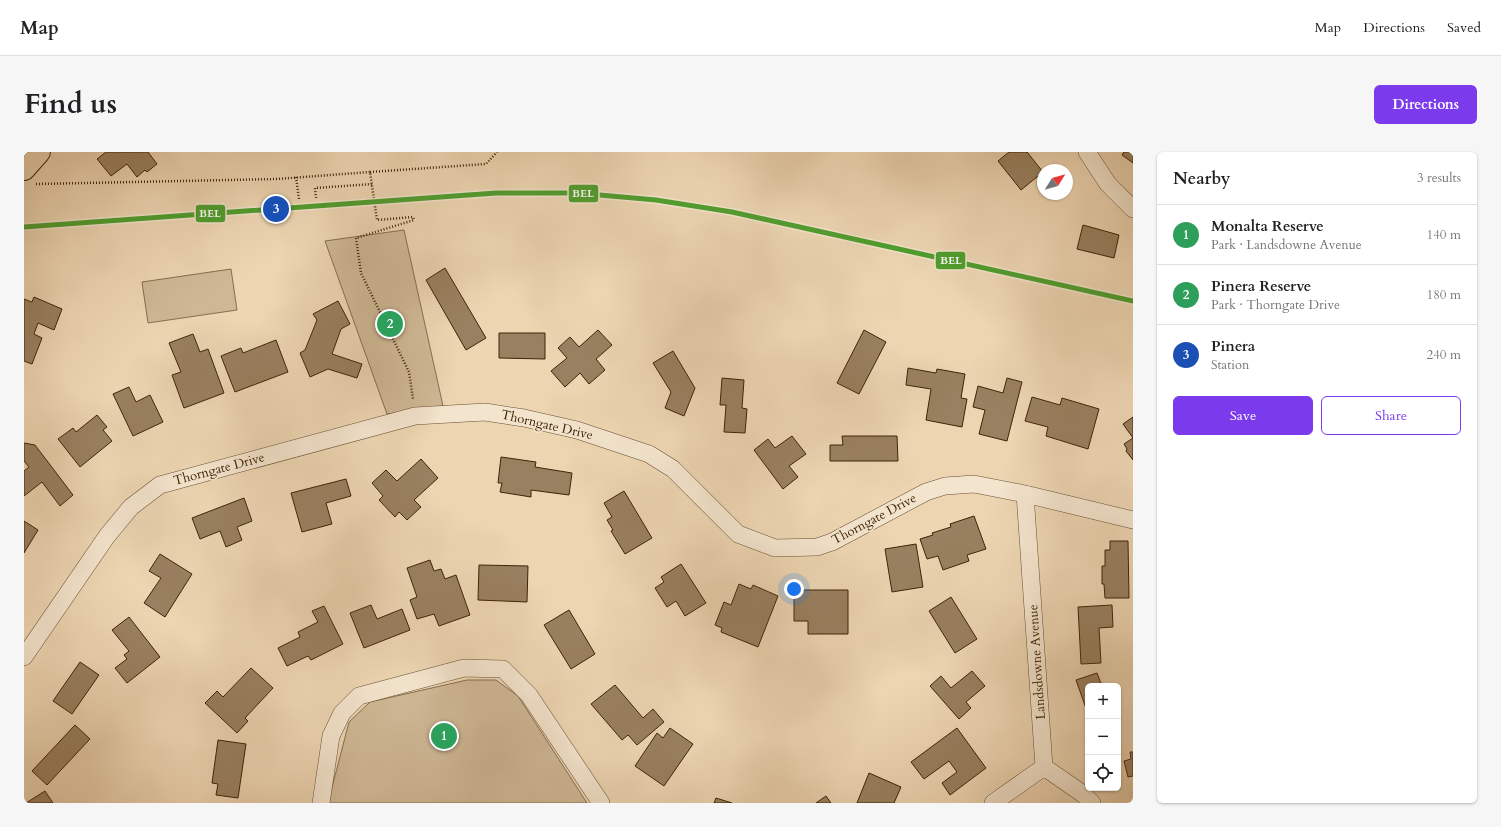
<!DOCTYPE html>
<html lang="en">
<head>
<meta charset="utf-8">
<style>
  :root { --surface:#fff; --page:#f6f6f6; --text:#202124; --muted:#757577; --line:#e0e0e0; --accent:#7c3aed }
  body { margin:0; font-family:Cardo,serif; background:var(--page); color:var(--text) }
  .controls { position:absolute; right:12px; bottom:12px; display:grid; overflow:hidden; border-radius:6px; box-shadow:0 1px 3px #0004 }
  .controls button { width:36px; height:36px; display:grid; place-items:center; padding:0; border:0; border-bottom:1px solid var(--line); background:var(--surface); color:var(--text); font:20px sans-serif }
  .compass { position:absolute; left:1013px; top:12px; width:36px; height:36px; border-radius:50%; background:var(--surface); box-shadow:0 1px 3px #0004; rotate:53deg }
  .you { position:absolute; left:770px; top:437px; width:14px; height:14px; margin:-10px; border:3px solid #fff; border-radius:50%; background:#1a73e8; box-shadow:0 0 0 6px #1a73e833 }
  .badge { display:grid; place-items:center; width:26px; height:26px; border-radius:50%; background:var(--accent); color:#fff; font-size:13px; font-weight:700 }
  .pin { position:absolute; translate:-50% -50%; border:2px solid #fff; box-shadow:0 1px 4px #0006 }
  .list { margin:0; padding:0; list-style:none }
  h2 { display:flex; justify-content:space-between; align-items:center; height:52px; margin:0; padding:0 16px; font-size:17px }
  h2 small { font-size:13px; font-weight:400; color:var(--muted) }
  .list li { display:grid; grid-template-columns:26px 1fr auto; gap:12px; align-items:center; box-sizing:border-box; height:60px; padding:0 16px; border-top:1px solid var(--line) }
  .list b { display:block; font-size:15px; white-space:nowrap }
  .list p { margin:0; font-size:13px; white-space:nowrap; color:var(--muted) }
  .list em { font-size:13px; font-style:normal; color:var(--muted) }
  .actions { display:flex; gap:8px; padding:12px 16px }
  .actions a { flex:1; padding:9px 0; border:1px solid var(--accent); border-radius:6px; text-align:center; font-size:14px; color:var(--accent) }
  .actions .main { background:var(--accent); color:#fff }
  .icon { flex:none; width:22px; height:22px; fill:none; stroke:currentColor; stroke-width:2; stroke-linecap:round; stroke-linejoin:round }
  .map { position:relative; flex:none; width:1109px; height:651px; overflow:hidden; border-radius:6px }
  header { display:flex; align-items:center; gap:24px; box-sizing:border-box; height:56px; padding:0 20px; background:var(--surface); border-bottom:1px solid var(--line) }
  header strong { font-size:19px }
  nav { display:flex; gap:22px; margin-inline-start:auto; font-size:14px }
  .intro { display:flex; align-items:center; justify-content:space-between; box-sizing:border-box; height:96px; padding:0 24px }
  h1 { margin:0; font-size:28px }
  .button { padding:10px 18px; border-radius:6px; background:var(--accent); color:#fff; font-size:14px; font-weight:700 }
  main { display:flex; gap:24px; padding:0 24px }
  aside { flex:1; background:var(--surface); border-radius:6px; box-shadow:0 1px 3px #0004 }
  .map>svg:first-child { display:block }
</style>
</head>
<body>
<header>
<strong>Map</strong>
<nav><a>Map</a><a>Directions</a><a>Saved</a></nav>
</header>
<div class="intro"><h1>Find us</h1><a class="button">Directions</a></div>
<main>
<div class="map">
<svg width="1109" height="651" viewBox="0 0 1109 651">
  <rect width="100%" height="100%" fill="#edd5b2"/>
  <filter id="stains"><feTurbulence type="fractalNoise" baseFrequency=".005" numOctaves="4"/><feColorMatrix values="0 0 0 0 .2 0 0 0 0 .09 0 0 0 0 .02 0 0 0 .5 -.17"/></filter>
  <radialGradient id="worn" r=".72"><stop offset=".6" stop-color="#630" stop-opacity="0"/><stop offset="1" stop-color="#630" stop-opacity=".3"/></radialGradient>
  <path fill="#cfb795" stroke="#866e4e" d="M 380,78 L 419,254 L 363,262 L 301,89 Z
    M 207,117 L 213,158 L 124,171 L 118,130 Z
    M 443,528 L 472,528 L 494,544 L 563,651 L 304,651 L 325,570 L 346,550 Z"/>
  <path fill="#998060" stroke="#3e2407" d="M 82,0 L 124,0 L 133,12 L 123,20 L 121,18 L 113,25 L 103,12 L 87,24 L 73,7 Z
    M 985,0 L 1003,0 L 1019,20 L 997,38 L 974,9 Z
    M 1100,0 L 1109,0 L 1109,11 L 1098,3 Z
    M 1059,73 L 1095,83 L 1090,106 L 1053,97 Z
    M 421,116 L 462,186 L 442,198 L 402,128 Z
    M 10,145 L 38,157 L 30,178 L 14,171 L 10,182 L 18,186 L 8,212 L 0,209 L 0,147 L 8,150 Z
    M 314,149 L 326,172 L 317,177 L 308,202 L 338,212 L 333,226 L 304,217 L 286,225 L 276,201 L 281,198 L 293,168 L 289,162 Z
    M 574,178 L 588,193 L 572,207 L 581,218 L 565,232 L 556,221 L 541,235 L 527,219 L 543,206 L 534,196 L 546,185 L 555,195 Z
    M 840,178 L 862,190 L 835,242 L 813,231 Z
    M 475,181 L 521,181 L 521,207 L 475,206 Z
    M 169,182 L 176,200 L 184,197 L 200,241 L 160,256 L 148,223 L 157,220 L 145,191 Z
    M 252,188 L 264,220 L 211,240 L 197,204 L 217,196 L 219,201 Z
    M 649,199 L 671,236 L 660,264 L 641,256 L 647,240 L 629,211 Z
    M 884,216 L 912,221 L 913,217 L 941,222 L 937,246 L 943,247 L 938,275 L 902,268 L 907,237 L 882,233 Z
    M 698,226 L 720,228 L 718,256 L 723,257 L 721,281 L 700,280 L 702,253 L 696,253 Z
    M 983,226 L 998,230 L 983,289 L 955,282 L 961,258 L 949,255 L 954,234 L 979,241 Z
    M 105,235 L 112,250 L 126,243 L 139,270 L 109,284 L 89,242 Z
    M 1008,245 L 1036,253 L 1038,246 L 1075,257 L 1064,297 L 1022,284 L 1024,275 L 1001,269 Z
    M 73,263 L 83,275 L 79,278 L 88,289 L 56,315 L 34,287 L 49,276 L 52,280 Z
    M 1109,265 L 1109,308 L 1102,299 L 1103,297 L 1100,292 L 1109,286 L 1099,272 Z
    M 768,284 L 782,302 L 765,314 L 774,325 L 759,337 L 730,298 L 744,287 L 751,296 Z
    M 818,284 L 873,284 L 874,309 L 806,309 L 806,293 L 819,293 Z
    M 0,291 L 11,293 L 49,343 L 36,354 L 18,330 L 0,344 L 0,319 L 5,315 L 0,309 Z
    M 477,305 L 512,310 L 511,315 L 548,321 L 545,343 L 507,338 L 507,345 L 476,340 L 478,331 L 474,331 Z
    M 397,307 L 414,326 L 390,348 L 397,355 L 383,368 L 375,360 L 371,365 L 355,348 L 359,344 L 348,331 L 362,318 L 373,329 Z
    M 322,327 L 327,344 L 302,351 L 308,372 L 278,380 L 267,341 Z
    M 600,339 L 628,386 L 601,402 L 587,379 L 589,378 L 583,368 L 588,365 L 580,351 Z
    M 220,346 L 228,369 L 213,375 L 218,388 L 202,395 L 196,379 L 176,387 L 168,366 Z
    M 950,364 L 962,397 L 943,403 L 945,409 L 919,418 L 914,404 L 903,407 L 896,387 L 909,383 L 908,381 L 927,375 L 926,372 Z
    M 0,369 L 14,378 L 0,401 Z
    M 1086,389 L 1104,389 L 1105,446 L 1081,446 L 1080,432 L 1078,432 L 1078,414 L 1081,414 L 1081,398 L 1086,398 Z
    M 892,392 L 899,435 L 868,440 L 861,397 Z
    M 136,402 L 168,422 L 141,465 L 120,451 L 137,426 L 125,419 Z
    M 406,408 L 410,419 L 417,417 L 421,427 L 432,423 L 446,463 L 415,474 L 410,462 L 393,467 L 386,448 L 393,445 L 383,416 Z
    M 657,412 L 682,451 L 661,464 L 652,449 L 643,455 L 631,436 L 640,430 L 637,425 Z
    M 455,413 L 504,414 L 503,450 L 454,448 Z
    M 715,432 L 727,437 L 729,433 L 754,444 L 734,495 L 697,480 L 698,476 L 691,473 L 700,450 L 707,453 Z
    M 770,438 L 824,438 L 824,482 L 784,482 L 784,469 L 770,469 Z
    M 927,445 L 953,487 L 931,501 L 905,459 Z
    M 347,453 L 353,467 L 378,457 L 386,478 L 340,496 L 326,461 Z
    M 1088,453 L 1089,475 L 1075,476 L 1077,511 L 1057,512 L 1054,455 Z
    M 300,454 L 319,492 L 287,508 L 284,504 L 263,514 L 254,496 L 276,485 L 274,480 L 294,470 L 288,459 Z
    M 545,458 L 571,502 L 547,517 L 520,473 Z
    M 105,465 L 136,505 L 103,531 L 91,516 L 103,507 L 100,503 L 105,499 L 88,478 Z
    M 56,510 L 75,523 L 48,562 L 29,549 Z
    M 227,516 L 249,536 L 221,566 L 224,569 L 213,581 L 181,551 L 193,539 L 199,545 Z
    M 948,519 L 961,534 L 942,550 L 947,556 L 935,567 L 906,534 L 917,524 L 927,536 Z
    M 1073,521 L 1078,534 L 1064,534 L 1064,562 L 1052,528 Z
    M 591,533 L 619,566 L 629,557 L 640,570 L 613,593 L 604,583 L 598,588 L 567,552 Z
    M 51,573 L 66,587 L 23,633 L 8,619 Z
    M 646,576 L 669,592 L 640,634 L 611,614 L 633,581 L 639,586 Z
    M 933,576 L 962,616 L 926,643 L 918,631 L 933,620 L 925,609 L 900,627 L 887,610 Z
    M 194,588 L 222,592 L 214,646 L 192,643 L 194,632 L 188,631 Z
    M 1106,600 L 1109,600 L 1109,624 L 1104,625 L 1100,609 L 1107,607 Z
    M 845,621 L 877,635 L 870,651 L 833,651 Z
    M 21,639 L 29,651 L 2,651 Z
    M 802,644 L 807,651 L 792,651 Z
    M 692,646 L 708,651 L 690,651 Z"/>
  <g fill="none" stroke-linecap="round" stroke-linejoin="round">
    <g stroke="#6a5032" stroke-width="18">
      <path id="minor" d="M 1063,0 L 1084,32 L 1109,57
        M 0,505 L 83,384 L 107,355 L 136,333 L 391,264 L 461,260 L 500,266 L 553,278 L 625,302 L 649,317 L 714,382 L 751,396 L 793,395 L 808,390 L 902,340 L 921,334 L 950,332 L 1001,342 L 1109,368
        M 1020,615 L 1059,642 L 1068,651
        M 297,651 L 307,584 L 318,561 L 335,544 L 440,516 L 479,517 L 505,543 L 577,651
        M 969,651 L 1020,615 L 1001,342"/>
    </g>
    <g stroke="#3e2407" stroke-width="24">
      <path id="major" d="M 0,17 L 15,0"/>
    </g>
    <path stroke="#3e2407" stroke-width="2.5" stroke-dasharray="1 2" stroke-linecap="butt" d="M 346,20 L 462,12 L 473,0
      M 272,25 L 275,47
      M 12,32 L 253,27 L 346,20 L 353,68 L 389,65 L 390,68 L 332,86 L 337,121 L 385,220 L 389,247
      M 292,46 L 291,36 L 349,32"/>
    <use href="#minor" stroke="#f3e4cd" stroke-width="17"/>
    <use href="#major" stroke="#edd5b2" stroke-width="22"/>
    <g stroke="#f3e4cd" stroke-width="8">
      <path id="rail-1" d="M 0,75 L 472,41 L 553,41 L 632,48 L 708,60 L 1109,149"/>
    </g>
    <use href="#rail-1" stroke="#509e2f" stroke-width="5"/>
  </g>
  <g text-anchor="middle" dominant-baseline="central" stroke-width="3.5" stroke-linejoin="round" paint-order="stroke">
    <g font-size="13" fill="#3e2407" stroke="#f3e4cd">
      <text transform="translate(523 273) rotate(13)">Thorngate Drive</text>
      <text transform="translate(195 317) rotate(-15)">Thorngate Drive</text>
      <text transform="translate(850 367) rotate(-28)">Thorngate Drive</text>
      <text transform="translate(1013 510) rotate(-94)">Landsdowne Avenue</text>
    </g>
  </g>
  <g stroke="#f3e4cd" stroke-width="1.5">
    <rect x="544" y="32" width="31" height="19" rx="4" fill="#509e2f"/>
    <rect x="171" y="52" width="31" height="19" rx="4" fill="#509e2f"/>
    <rect x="911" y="99" width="31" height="19" rx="4" fill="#509e2f"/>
  </g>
  <g font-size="11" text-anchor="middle" font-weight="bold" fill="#fff">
    <text x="559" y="45">BEL</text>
    <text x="186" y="65">BEL</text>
    <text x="927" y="112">BEL</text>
  </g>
  <rect width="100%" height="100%" filter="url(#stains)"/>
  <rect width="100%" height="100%" fill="url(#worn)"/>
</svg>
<div class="controls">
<button>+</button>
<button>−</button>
<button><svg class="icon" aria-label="locate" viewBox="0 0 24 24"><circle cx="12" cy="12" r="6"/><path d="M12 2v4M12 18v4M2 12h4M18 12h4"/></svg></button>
</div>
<svg class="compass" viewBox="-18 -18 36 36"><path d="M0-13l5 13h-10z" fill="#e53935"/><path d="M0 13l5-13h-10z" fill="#757577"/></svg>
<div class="you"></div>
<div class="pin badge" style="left:420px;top:584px;background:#2e9e5b">1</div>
<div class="pin badge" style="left:366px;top:172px;background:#2e9e5b">2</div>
<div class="pin badge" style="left:252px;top:57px;background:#1a4fb4">3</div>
</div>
<aside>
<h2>Nearby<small>3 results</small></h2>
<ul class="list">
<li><span class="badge" style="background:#2e9e5b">1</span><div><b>Monalta Reserve</b><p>Park · Landsdowne Avenue</p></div><em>140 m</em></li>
<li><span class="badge" style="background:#2e9e5b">2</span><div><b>Pinera Reserve</b><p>Park · Thorngate Drive</p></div><em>180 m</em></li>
<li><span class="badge" style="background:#1a4fb4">3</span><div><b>Pinera</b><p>Station</p></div><em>240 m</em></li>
</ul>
<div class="actions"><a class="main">Save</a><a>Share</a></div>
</aside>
</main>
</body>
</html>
